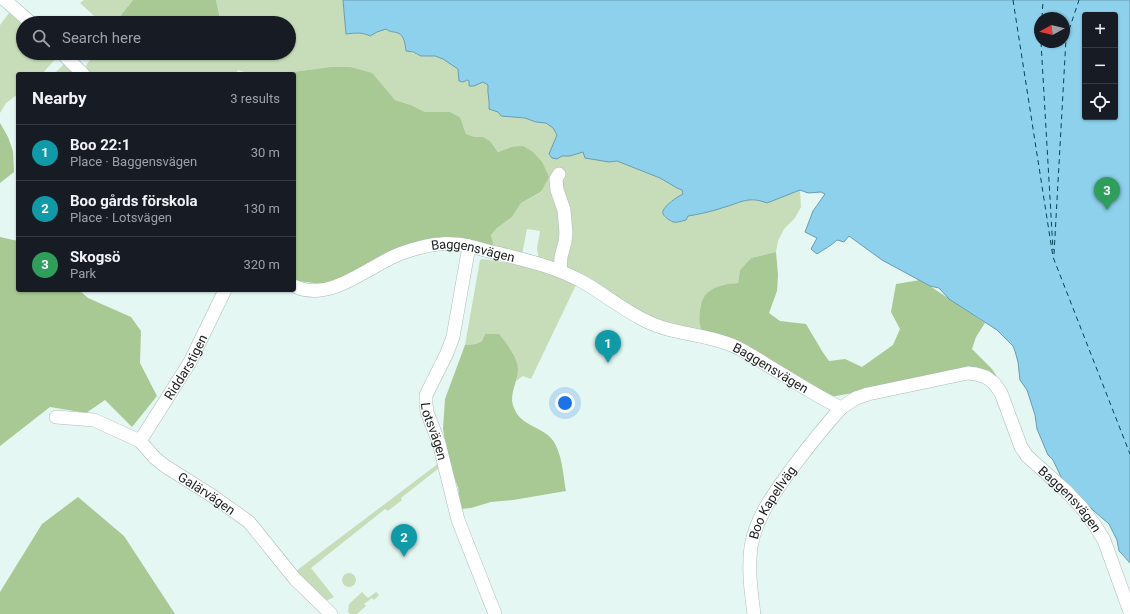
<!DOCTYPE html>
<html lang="en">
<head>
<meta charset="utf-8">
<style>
  :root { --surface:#171b24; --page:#20242c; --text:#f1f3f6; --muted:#9ea1a6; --line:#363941; --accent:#1a73e8 }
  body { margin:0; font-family:Roboto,sans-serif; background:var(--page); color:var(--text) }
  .controls { position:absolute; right:12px; top:12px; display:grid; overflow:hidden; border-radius:4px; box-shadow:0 1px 3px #0004 }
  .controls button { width:36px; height:36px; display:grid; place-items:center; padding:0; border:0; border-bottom:1px solid var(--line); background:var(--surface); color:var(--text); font:20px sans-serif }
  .compass { position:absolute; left:1034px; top:12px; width:36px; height:36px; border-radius:50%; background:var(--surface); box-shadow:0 1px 3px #0004; rotate:262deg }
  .you { position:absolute; left:565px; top:403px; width:14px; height:14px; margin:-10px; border:3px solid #fff; border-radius:50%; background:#1a73e8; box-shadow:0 0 0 6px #1a73e833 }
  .badge { display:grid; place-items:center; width:26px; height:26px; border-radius:50%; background:var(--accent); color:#fff; font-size:13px; font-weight:700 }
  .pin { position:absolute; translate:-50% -33px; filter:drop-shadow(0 1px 2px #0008) }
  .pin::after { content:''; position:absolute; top:21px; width:14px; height:12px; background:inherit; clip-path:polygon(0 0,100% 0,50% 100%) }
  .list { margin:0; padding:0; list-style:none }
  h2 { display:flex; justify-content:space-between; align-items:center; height:52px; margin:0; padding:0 16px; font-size:17px }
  h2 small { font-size:13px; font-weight:400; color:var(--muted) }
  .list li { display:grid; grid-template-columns:26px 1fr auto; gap:12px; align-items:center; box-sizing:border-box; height:56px; padding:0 16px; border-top:1px solid var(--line) }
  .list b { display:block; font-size:15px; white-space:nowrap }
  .list p { margin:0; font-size:13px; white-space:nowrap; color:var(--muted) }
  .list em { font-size:13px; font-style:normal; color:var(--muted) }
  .icon { flex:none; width:22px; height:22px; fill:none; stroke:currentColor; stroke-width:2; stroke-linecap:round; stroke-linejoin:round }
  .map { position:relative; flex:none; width:1130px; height:614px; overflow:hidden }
  .search { position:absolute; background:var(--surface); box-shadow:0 1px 3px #0004; left:16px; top:16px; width:280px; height:44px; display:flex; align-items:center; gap:10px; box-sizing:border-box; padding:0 14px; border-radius:22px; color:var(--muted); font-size:15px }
  .panel { position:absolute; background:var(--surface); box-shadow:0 1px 3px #0004; left:16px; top:72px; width:280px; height:220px; border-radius:4px }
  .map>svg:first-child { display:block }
</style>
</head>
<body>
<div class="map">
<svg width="1130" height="614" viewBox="0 0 1130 614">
  <rect width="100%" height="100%" fill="#e5f7f2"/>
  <path fill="#c7ddb9" d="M 84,0 L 133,0 L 121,15 L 120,23 L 102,23 L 80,3 Z
    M 216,0 L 343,0 L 346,34 C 355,33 362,32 370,36 L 377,32 L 386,29 C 389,32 391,32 395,32 C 404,33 405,44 406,51 C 412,52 416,55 421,56 C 426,57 432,55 437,57 C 452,61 464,75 474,86 L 483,82 L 488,85 C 487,93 490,101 489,109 L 517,118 L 525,118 L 536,122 L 546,123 L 554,128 L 557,135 L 555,142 L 557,159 L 562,156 L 570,156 L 583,152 L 609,162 L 617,161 L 660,178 L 677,188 L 683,190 L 683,194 L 670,202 L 663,210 L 664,216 L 673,222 L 688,216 L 700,214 L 725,207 L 744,200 L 760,200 L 767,203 L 800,189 L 801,207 L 795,218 L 784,229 L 778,241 L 776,252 L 751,258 L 740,270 L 738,283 L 722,285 L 710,291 L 703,332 L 658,321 L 539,261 L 537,248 L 540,231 L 527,229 L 522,255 L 494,248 L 491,235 L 497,228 L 512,217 L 521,203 L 542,192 L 511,147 L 498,152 L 490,141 L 483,137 L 475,137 L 466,134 L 460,117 L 450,112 L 425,112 L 411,105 L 395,100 L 386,91 L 330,67 L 278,74 L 251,74 L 238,70 L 235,74 L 89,74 L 86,65 L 93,57 L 98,53 L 289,53 L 289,23 L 221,23 Z
    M 9,13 L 23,25 L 23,53 L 53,53 L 57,57 L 42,74 L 18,74 L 18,94 L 6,103 L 0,113 L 0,25 Z
    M 172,16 L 179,23 L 141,23 Z
    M 64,64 L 75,74 L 54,74 Z
    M 482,259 L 517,264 L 556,275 L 576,285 L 531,379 L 523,376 L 516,381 L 518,369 L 513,353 L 506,343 L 485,334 L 482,341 L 476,344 L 465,345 L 480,260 Z
    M 439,463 L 439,468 L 401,498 L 402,500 L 388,511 L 385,509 L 311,568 L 334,597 L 326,601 L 296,571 Z
    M342 580a7 7 0 1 1 14 0a7 7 0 1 1-14 0Z
    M 362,592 L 368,598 L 376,592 L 379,595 L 374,600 L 372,598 L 364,604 L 366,606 L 357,614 L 350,614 L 348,612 L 349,604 Z"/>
  <path fill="#a8c894" d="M 133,0 L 216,0 L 221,23 L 179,23 L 172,16 L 141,23 L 120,23 L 121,15 Z
    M 330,67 L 350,67 L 372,73 L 395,100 L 411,105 L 425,112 L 450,112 L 460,117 L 466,134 L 475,137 L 483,137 L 490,141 L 498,152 L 511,147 L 523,146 L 533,152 L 542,162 L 549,177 L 541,192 L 521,203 L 512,217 L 497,228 L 491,235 L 494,248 L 403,249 L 342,277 L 322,284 L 298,281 L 294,279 L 294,74 L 278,74 Z
    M 0,123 L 8,137 L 13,151 L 14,172 L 0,183 Z
    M 0,237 L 18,241 L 18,290 L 79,290 L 88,298 L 131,317 L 141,331 L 140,363 L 157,396 L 132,427 L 105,400 L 86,413 L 50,407 L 0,446 Z
    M 776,252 L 778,275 L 777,291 L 769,313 L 780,321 L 806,324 L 822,351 L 829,361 L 845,359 L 862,367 L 893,345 L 900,329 L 891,312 L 896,284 L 920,280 L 930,286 L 985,323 L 976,337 L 972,349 L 992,369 L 998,378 L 981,371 L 830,397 L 703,332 C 699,326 699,319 700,311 C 701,308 701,302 703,299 C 710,286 725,284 738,283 L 740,270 L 751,258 Z
    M 485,334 L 499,334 C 507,344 517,356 518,369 C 518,382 508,395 514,408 C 520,424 537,426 549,436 C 562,448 563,474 566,491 L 513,500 L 491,502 L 471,508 L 461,509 L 458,487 L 448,462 L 443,428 L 445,399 L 465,345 L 476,344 L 482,341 Z
    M 78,497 L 124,536 L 175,614 L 0,614 L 0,592 L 42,524 Z"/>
  <path fill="#8dd1ed" stroke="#6a9caf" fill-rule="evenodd" d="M 343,0 L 1130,0 L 1130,563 L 1122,554 L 1119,551 L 1117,540 L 1109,524 L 1094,511 L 1063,481 L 1053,460 L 1048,455 L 1037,429 L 1035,415 L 1027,390 L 1020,380 L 1018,362 L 1015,351 L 1013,346 L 997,330 L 949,299 L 939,288 L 930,286 L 882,260 L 849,236 L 844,242 L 837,240 C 831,246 824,249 817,254 L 811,249 L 817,238 L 805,232 L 813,211 L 825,194 L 821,192 L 808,193 L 800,190 L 767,203 C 749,196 742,202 725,207 C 713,211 701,214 688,216 L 686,220 C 682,221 676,223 673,222 C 669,220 661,215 663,211 C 665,205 677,197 683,194 L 682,190 L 677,188 L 660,178 L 617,161 L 609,162 L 585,158 L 583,152 L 570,156 L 562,156 L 557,159 L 552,158 L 549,154 L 557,135 L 553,128 L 546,123 L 536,122 L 525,118 L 501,116 L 498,112 L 489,109 C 490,101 487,93 488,85 L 483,82 L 474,86 L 469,86 L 469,81 L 467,80 L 463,82 L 459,81 L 458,69 L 443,59 L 435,56 L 421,56 L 413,52 L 406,51 C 405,45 405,36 398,33 C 393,31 391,33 386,29 L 377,32 L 370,36 C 362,32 355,33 346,34 ZM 1085,15 L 1115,15 L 1115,117 L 1085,117 ZM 1040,18 L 1064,18 L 1064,42 L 1040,42 Z"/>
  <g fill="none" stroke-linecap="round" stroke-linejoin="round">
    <path stroke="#054356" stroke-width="1" stroke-dasharray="5 4" stroke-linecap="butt" d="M 1013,0 L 1053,257 L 1130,454
      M 1042,18 L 1043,0
      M 1041,42 L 1053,250
      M 1054,254 L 1066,39 L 1079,0"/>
    <g stroke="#aabcb7" stroke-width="14">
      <g id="minor">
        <path d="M 5,0 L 31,23"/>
        <path d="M 62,53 L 83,74"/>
        <path d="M 559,174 L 556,179 L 557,190 L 564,210 L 566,233 L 565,242 L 561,257 L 560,271"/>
        <path id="s1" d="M 469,246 L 453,337 L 447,353 L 426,395 L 426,404 L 427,412 L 439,443 L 458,520 L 495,614"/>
        <path id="s2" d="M 294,286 C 329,303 366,268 397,255 C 406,251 430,244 441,244 C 445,243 451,244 456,244 C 470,245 483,250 497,253 C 526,260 556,267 583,282 C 604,294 622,309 644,320 C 672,335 705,333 734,346 C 745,351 757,359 767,365 C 792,380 815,395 841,408 L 856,398 L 868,394 L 968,373 L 976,374 L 986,377 L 994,383 L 1001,393 L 1021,447 L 1027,456 L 1065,490 L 1082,508 L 1094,524 L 1104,540 L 1130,612"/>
        <path id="s3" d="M 56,417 L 94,420 L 140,441 L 155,458 L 165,466 L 214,497 L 249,522 L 295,579 L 331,614"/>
        <path id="s4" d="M 140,441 L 190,362 L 225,290"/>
        <path id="s5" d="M 754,614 C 751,592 748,569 751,547 C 756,516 775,492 793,467 C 808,447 824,427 841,408"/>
      </g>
    </g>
    <use href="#minor" stroke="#fff" stroke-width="13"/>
  </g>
  <g text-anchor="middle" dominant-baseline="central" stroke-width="4" stroke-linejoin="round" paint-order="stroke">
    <g font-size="13" fill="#191f1e" stroke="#fff">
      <text stroke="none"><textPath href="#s2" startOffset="190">Baggensvägen</textPath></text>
      <text stroke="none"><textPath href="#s4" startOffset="87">Riddarstigen</textPath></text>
      <text stroke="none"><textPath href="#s2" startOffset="514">Baggensvägen</textPath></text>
      <text stroke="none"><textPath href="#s1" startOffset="194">Lotsvägen</textPath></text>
      <text stroke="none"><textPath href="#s3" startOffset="174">Galärvägen</textPath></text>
      <text stroke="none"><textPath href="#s2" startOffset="898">Baggensvägen</textPath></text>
      <text stroke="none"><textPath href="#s5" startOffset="117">Boo Kapellväg</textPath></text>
    </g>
  </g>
</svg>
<div class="controls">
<button>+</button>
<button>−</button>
<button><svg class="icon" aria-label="locate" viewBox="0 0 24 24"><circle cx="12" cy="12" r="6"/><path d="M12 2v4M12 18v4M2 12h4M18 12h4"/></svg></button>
</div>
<svg class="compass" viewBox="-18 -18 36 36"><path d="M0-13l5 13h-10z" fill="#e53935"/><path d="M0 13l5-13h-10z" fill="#9ea1a6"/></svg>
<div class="you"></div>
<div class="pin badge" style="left:608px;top:363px;background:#0f9aa8">1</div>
<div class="pin badge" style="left:404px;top:557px;background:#0f9aa8">2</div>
<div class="pin badge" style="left:1107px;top:210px;background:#2e9e5b">3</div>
<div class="search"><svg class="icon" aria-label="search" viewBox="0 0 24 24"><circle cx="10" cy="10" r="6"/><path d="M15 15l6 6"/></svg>Search here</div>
<section class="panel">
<h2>Nearby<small>3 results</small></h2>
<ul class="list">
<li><span class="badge" style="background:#0f9aa8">1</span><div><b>Boo 22:1</b><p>Place · Baggensvägen</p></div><em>30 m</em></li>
<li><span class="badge" style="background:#0f9aa8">2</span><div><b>Boo gårds förskola</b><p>Place · Lotsvägen</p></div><em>130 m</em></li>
<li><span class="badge" style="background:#2e9e5b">3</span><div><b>Skogsö</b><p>Park</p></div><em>320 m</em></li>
</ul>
</section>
</div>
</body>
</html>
